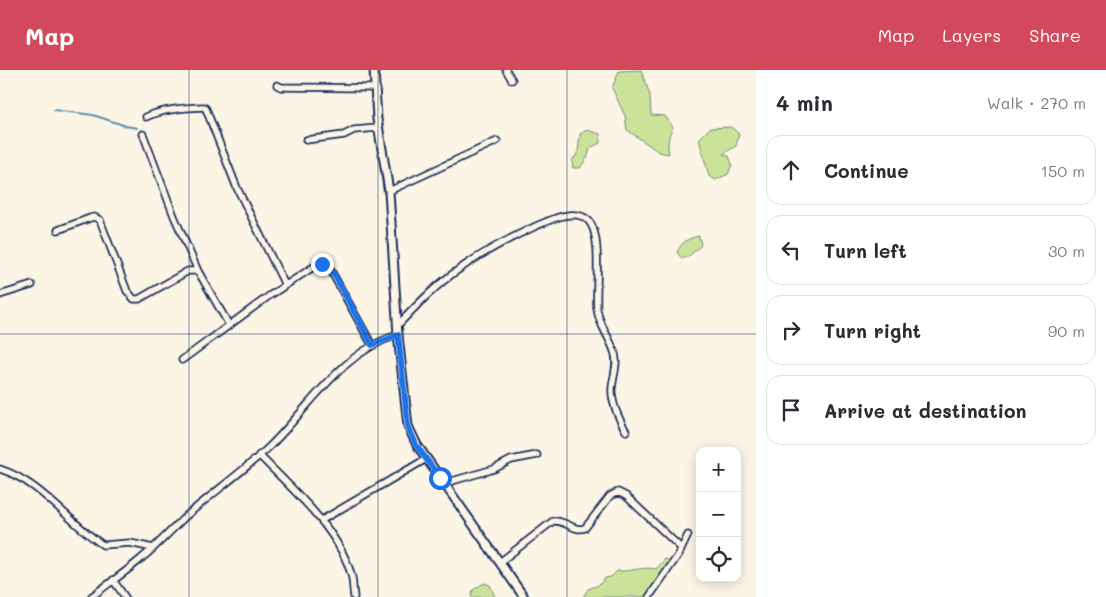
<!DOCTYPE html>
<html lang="en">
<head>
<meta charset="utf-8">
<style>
  :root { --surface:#fff; --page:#f7f7f7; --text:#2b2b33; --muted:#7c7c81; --line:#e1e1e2; --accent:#d1495b }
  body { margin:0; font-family:Mali,sans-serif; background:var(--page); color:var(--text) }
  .controls { position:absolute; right:15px; bottom:15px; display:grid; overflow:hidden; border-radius:10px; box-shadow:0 2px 12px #0003 }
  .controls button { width:45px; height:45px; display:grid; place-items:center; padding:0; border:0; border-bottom:1px solid var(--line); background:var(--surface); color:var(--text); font:25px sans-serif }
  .stop { position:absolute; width:15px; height:15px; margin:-11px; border:4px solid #1a73e8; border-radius:50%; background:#fff }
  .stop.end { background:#1a73e8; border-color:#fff; box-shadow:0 1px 5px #0008 }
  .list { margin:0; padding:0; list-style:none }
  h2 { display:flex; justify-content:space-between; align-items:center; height:65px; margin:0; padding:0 20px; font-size:21px }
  h2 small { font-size:16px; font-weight:400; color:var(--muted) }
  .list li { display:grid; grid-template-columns:32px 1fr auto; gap:15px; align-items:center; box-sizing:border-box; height:70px; margin:0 10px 10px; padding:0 10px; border:1px solid var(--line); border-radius:15px }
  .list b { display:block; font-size:19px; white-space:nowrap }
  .list em { font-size:16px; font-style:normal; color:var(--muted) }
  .icon { flex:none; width:28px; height:28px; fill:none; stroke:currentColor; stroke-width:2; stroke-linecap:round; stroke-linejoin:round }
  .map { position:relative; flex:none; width:756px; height:527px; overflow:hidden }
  header { display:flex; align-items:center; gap:30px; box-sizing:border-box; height:70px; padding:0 25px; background:var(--accent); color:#fff }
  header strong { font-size:24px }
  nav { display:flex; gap:28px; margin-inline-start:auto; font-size:18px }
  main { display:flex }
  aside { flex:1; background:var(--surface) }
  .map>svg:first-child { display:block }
</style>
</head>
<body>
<header>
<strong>Map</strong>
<nav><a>Map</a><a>Layers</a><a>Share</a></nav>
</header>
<main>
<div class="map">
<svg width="756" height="527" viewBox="0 0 756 527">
  <rect width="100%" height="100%" fill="#fcf5e5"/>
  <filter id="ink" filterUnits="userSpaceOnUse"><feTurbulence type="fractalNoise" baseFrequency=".02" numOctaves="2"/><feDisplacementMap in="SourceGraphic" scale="10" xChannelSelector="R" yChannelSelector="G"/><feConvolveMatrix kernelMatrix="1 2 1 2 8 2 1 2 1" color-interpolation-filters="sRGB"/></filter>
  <g filter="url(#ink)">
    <path fill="#cbe399" stroke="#73897c" d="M 641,0 L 650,25 L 651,45 L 665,46 L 673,57 C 668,66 667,73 669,84 L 659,82 L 627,60 L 625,46 L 612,18 L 619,1 Z
      M 731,57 L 739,64 L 736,76 L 723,84 L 729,86 L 732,95 L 728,104 L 716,110 L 709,106 L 699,69 L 710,58 Z
      M 587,60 L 600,64 L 600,73 L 590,78 L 588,86 L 580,98 L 573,98 L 572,91 L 578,82 L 580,64 Z
      M 699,166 L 701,175 L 689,186 L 682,189 L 677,182 C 682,172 688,168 699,166 Z
      M 665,489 L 670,491 L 647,524 L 644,527 L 583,527 L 588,519 L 599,515 L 605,508 L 611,507 L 617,501 C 630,502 643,496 656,499 Z
      M 484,513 L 490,515 L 495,527 L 471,527 L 473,520 Z"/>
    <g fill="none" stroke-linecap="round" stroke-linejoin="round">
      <path stroke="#5c91b1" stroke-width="2" d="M 54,40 L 93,45 L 126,56 L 137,58
        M 375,61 L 378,81
        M 379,87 L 384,123"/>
      <g stroke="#1b2f5e" stroke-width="9">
        <path id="minor" d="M 506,0 L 512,10
          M 277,15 L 281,17 L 376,18
          M 146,47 C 162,39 185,38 204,37 L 206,39 L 237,118 L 285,215
          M 143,64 L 174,146 L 198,201
          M 306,70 L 344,65 L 354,60 L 378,58
          M 389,121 L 497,71
          M 58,160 L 90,148 L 94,147 L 100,150 L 127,221 L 134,229 L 139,229 L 188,201 L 198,201 L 229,255
          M 0,225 L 32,215
          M 397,256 C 416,236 436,215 458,200 C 482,183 508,169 534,157 C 548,151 574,137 588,150 C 603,165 595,218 597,239 C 599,255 609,266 614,281 C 619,292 613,307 612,318 C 611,333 619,349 626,361
          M 182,290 L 269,226 L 318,194 L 322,194 L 330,199 L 372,275
          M 259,385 C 292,419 341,461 352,508 C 353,514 353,521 354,527
          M 0,399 C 41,412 68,452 103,475 L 130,473 L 153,478
          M 445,413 L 494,399 L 511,390 L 537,385
          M 322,450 L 426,389
          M 500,492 L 553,451 C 567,450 573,462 585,458 L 610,426 L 618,422 L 626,426 L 681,478
          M 113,510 L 125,527
          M 91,527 C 108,514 126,502 142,488 C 158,475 171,460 186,446 C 213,423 242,402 268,378 C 308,340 341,281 398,265
          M 649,527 L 679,484 L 688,465"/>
      </g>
      <g stroke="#1b2f5e" stroke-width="11">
        <path id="tertiary" d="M 374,0 L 377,49 L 389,121 L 398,265 L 408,356 L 417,375 L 524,527"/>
      </g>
      <use href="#minor" stroke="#fcf5e5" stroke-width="5.5"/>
      <use href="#tertiary" stroke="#fcf5e5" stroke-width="7"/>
    </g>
  </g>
  <g fill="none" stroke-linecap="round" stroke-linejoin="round" filter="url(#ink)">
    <path stroke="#1a73e8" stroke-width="6" d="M 322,194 L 330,199 L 336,208 L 372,275 L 398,265 L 408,356 L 416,375 L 440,408"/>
  </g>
  <path fill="none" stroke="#1b2f5e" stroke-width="1" stroke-opacity="0.55" d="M 189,0 L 189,527M 378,0 L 378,527M 567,0 L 567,527M 0,264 L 756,264"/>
</svg>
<div class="controls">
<button>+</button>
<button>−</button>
<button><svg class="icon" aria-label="locate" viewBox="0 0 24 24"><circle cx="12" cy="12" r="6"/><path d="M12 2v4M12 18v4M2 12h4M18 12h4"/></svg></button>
</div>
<div class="stop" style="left:440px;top:408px"></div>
<div class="stop end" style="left:322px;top:194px"></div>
</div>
<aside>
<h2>4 min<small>Walk · 270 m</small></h2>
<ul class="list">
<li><svg class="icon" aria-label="ahead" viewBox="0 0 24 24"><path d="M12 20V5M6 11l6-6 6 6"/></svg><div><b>Continue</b></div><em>150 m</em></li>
<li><svg class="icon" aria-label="left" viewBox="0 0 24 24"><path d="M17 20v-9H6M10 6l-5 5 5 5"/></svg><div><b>Turn left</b></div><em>30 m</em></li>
<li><svg class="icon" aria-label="right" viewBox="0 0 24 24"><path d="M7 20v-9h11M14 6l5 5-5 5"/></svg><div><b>Turn right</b></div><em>90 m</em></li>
<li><svg class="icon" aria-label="arrive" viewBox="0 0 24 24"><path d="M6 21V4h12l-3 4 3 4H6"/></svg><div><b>Arrive at destination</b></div></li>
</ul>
</aside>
</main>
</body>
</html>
